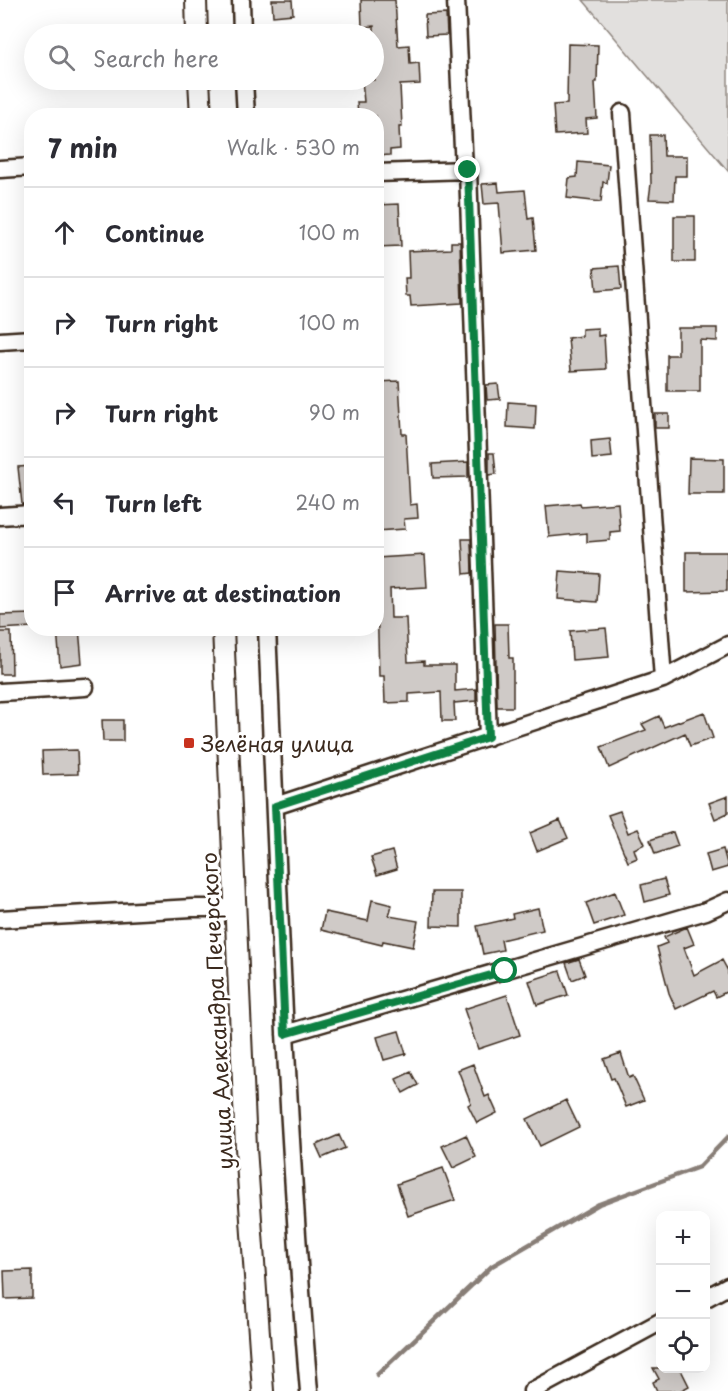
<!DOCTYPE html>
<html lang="en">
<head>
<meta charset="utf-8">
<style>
  :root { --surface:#fff; --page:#f2f2f3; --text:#2b2b33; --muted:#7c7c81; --line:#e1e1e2 }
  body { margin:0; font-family:"Playpen Sans",sans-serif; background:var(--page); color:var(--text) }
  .controls { position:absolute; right:18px; bottom:18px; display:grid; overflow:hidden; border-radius:12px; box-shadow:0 6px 24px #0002 }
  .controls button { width:54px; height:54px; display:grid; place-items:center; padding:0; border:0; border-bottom:2px solid var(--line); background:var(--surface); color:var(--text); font:30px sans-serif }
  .stop { position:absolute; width:18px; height:18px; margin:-14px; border:4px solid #0b8043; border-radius:50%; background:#fff }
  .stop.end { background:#0b8043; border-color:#fff; box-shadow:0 2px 6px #0008 }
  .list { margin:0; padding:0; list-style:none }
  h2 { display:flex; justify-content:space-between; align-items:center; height:78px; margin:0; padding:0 24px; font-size:26px }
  h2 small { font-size:20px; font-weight:400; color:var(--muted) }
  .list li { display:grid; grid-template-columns:39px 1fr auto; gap:18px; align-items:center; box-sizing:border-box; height:90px; padding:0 24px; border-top:2px solid var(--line) }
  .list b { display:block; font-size:22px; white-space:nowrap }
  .list em { font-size:20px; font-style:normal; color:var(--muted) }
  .icon { flex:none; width:33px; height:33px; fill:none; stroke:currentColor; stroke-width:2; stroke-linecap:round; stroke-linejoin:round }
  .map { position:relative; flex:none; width:728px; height:1391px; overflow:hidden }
  .search { position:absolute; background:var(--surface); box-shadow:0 6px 24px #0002; left:24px; top:24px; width:360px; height:66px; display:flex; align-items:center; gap:15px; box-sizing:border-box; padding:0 21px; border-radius:33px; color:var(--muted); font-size:22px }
  .panel { position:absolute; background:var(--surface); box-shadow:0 6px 24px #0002; left:24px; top:108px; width:360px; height:528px; border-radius:24px }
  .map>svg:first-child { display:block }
</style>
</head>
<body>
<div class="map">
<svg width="728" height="1391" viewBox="0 0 728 1391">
  <rect width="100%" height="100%" fill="#fff"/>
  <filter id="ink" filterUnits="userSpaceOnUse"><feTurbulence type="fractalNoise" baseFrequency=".0167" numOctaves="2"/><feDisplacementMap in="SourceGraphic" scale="12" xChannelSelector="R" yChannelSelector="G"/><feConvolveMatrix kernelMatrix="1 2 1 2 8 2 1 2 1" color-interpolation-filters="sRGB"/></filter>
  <g filter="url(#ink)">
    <path fill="#e2e0de" stroke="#8e857e" stroke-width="1.5" d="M 583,0 L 728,0 L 728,171 Z"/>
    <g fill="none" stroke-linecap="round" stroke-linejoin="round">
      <path stroke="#887e77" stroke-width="4.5" d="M 377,1375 L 492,1266 L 599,1204 L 699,1167 L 728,1137"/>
    </g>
    <path fill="#cfcac7" stroke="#3b2a1e" stroke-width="1.5" d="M 272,0 L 292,0 L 293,14 L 273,16 Z
      M 361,0 L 395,0 L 398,46 L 409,45 L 410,64 L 419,63 L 420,84 L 400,85 L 402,127 L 399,127 L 400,149 L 390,150 L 390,155 L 376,156 L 376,116 L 358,116 L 357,102 L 364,102 L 362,80 L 374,80 L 374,26 L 362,27 Z
      M 446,14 L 447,35 L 426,36 L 425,15 Z
      M 568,44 L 598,45 L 597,82 L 595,82 L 597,118 L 586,119 L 587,133 L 555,135 L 553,105 L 567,104 Z
      M 650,135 L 663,135 L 664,156 L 687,156 L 687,176 L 675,176 L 674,200 L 649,199 L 651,184 Z
      M 578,162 L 609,165 L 607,183 L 603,182 L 601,202 L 567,198 L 569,178 L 577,177 Z
      M 498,183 L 499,192 L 525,190 L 528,219 L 533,218 L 536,250 L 503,253 L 499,203 L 484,204 L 482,184 Z
      M 399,204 L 401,246 L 376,247 L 376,205 Z
      M 674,216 L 695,216 L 695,262 L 674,262 Z
      M 451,242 L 460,242 L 462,303 L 411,306 L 410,296 L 406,296 L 405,278 L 409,278 L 408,251 L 451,249 Z
      M 619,266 L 621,289 L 596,291 L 594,268 Z
      M 598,328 L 598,336 L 604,335 L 606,369 L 571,371 L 568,338 L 582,336 L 582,329 Z
      M 678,328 L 717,328 L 717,341 L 700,340 L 700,391 L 667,391 L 667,355 L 678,355 Z
      M 399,381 L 402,434 L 406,434 L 410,505 L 417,504 L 418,518 L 404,519 L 405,529 L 376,531 L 376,382 Z
      M 498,384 L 500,399 L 487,400 L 486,385 Z
      M 508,402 L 536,404 L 535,429 L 507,427 Z
      M 655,414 L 669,414 L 669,428 L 655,428 Z
      M 610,439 L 612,457 L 592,459 L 591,441 Z
      M 489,453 L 494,453 L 496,474 L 489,475 Z
      M 689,458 L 724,459 L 724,494 L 688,494 Z
      M 468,462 L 468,477 L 433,478 L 432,464 Z
      M 32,466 L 32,504 L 22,504 L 18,467 Z
      M 580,503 L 581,506 L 618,503 L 620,531 L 610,532 L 610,540 L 587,542 L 587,533 L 549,537 L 546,506 Z
      M 462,539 L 471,539 L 472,573 L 464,574 Z
      M 686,552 L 727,552 L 727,591 L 686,592 Z
      M 425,555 L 427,587 L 390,589 L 391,618 L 406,618 L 408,662 L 424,661 L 424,665 L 455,665 L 455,691 L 476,689 L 476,701 L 454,703 L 455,721 L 442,721 L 441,692 L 409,694 L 409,702 L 385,703 L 384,676 L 379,676 L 376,558 Z
      M 560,571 L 599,574 L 597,602 L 558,599 Z
      M 32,614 L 32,627 L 0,629 L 0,615 Z
      M 495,624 L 508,624 L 509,658 L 513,658 L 513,707 L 497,707 Z
      M 57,628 L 79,628 L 82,663 L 60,666 Z
      M 606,628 L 609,657 L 572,660 L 570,631 Z
      M 0,632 L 11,632 L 12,674 L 0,674 Z
      M 704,712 L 713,738 L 690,746 L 685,733 L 609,768 L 601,747 L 646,730 L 642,724 L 659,716 L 664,727 Z
      M 102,720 L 123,720 L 123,741 L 103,741 Z
      M 77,750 L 78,774 L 43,775 L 42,751 Z
      M 728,796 L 728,813 L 715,819 L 709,803 Z
      M 620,811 L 628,833 L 638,829 L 645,844 L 634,849 L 637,858 L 628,862 L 608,815 Z
      M 560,820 L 568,838 L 537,851 L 530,833 Z
      M 673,832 L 678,846 L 655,854 L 650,840 Z
      M 723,849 L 728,867 L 711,872 L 706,854 Z
      M 392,851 L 397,869 L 377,875 L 371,857 Z
      M 664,879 L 669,895 L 645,902 L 641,885 Z
      M 432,892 L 461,892 L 461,927 L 431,926 Z
      M 615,892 L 624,915 L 594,925 L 586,903 Z
      M 372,900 L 392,905 L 389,916 L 418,921 L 413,947 L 383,941 L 382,945 L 321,930 L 325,912 L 368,921 Z
      M 538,908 L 543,930 L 501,940 L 503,950 L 483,954 L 477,926 L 513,918 L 512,914 Z
      M 687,927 L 694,944 L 684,948 L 694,975 L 722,960 L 728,971 L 728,991 L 716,997 L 713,991 L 676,1009 L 669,993 L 657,947 L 667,943 L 664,937 Z
      M 579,959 L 585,975 L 572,980 L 566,963 Z
      M 560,971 L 568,995 L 537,1005 L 529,981 Z
      M 507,995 L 520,1035 L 478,1049 L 464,1009 Z
      M 399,1031 L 406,1054 L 384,1060 L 377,1037 Z
      M 621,1053 L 629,1078 L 633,1076 L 644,1100 L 626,1107 L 614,1078 L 611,1079 L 604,1059 Z
      M 473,1064 L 485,1097 L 489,1095 L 497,1113 L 477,1123 L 468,1105 L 471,1103 L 458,1070 Z
      M 411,1072 L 418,1085 L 403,1093 L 396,1079 Z
      M 566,1100 L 579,1127 L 540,1146 L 527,1119 Z
      M 339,1135 L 345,1148 L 322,1158 L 316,1145 Z
      M 466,1135 L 476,1157 L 453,1168 L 442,1146 Z
      M 443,1168 L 455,1200 L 408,1216 L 397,1184 Z
      M 32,1270 L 32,1298 L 5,1299 L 4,1271 Z
      M 653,1368 L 680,1368 L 689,1386 L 680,1391 L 657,1391 L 653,1382 L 659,1379 Z"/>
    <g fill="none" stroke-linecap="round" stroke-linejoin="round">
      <g stroke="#3b2a1e" stroke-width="21">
        <path id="minor" d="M 241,0 L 242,34
          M 456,0 L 464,170
          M 244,80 L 246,116
          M 622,113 L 663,679
          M 0,169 L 32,167
          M 376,173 L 468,170 L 488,737
          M 0,341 L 32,339
          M 0,516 L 32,514
          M 267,628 C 278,883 287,1137 309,1391
          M 0,692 L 85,687
          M 275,806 L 663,679 L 728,645
          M 0,919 L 192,908 L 235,908
          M 285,1034 L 706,911 L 728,901
          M 706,1298 L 728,1286
          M 532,1391 L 660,1322"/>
      </g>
      <g stroke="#3b2a1e" stroke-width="24">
        <path id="major" d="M 196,0 L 197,34
          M 199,80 L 201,116
          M 223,628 L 246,1148 L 263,1391"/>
      </g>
      <use href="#minor" stroke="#fff" stroke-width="16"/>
      <use href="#major" stroke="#fff" stroke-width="20"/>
    </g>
  </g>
  <g fill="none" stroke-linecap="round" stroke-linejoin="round" filter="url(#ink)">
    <path stroke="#0b8043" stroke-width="8" d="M 468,170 L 488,737 L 275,806 L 285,1034 L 505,971"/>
  </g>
  <rect fill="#c8321e" stroke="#fff" stroke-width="2" x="183" y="737" width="12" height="12" rx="3"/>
  <g text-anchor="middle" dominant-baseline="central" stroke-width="6" stroke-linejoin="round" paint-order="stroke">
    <g font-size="21" fill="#3b2a1e" stroke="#fff" text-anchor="start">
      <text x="201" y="743">Зелёная улица</text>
    </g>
    <g font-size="21" fill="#3b2a1e" stroke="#fff">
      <text transform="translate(216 1011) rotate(-93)">улица Александра Печерского</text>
    </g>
  </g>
</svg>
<div class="controls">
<button>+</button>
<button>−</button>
<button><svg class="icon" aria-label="locate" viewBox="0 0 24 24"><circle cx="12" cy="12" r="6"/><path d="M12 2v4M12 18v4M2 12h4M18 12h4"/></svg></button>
</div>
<div class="stop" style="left:505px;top:971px"></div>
<div class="stop end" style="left:468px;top:170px"></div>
<div class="search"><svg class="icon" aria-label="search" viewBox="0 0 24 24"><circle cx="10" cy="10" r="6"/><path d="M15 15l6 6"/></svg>Search here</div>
<section class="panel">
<h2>7 min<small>Walk · 530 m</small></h2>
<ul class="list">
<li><svg class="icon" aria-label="ahead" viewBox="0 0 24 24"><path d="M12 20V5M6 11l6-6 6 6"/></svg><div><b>Continue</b></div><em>100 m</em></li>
<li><svg class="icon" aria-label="right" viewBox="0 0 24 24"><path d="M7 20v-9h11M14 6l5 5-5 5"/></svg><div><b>Turn right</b></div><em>100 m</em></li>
<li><svg class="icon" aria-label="right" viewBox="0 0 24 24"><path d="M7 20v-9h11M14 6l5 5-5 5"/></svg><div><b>Turn right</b></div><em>90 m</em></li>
<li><svg class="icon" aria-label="left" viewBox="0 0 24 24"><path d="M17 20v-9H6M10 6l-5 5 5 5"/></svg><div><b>Turn left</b></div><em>240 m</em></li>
<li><svg class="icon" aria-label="arrive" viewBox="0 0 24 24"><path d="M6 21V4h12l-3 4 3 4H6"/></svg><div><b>Arrive at destination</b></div></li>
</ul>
</section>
</div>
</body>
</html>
